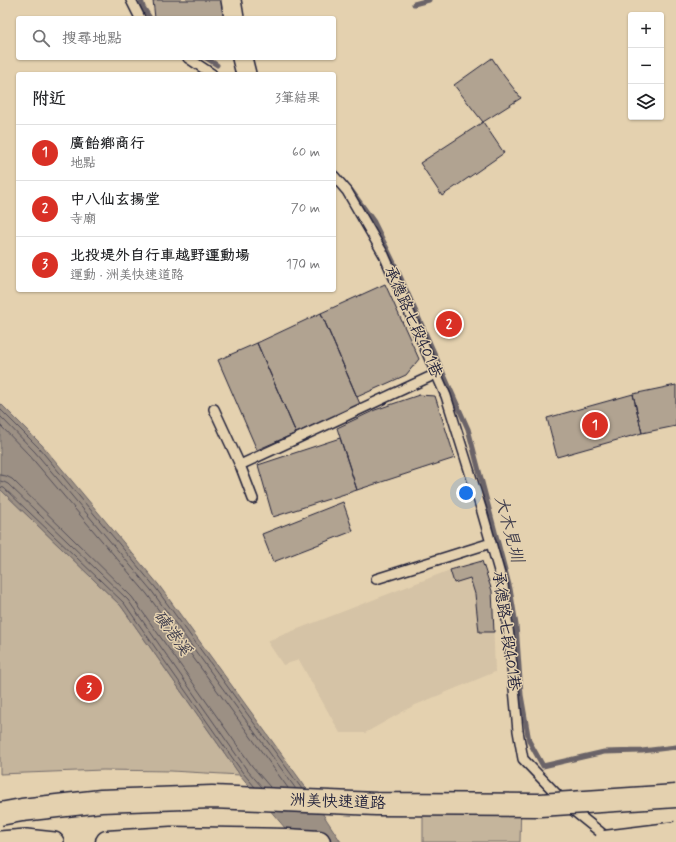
<!DOCTYPE html>
<html lang="zh-TW">
<head>
<meta charset="utf-8">
<style>
  :root { --surface:#fff; --page:#f6f6f6; --text:#202124; --muted:#757577; --line:#e0e0e0; --accent:#d93025 }
  body { margin:0; font-family:Mynerve,"LXGW WenKai TC",sans-serif; background:var(--page); color:var(--text) }
  .controls { position:absolute; right:12px; top:12px; display:grid; overflow:hidden; border-radius:4px; box-shadow:0 1px 3px #0004 }
  .controls button { width:36px; height:36px; display:grid; place-items:center; padding:0; border:0; border-bottom:1px solid var(--line); background:var(--surface); color:var(--text); font:20px sans-serif }
  .you { position:absolute; left:466px; top:493px; width:14px; height:14px; margin:-10px; border:3px solid #fff; border-radius:50%; background:#1a73e8; box-shadow:0 0 0 6px #1a73e833 }
  .badge { display:grid; place-items:center; width:26px; height:26px; border-radius:50%; background:var(--accent); color:#fff; font-size:13px; font-weight:700 }
  .pin { position:absolute; translate:-50% -50%; border:2px solid #fff; box-shadow:0 1px 4px #0006 }
  .list { margin:0; padding:0; list-style:none }
  h2 { display:flex; justify-content:space-between; align-items:center; height:52px; margin:0; padding:0 16px; font-size:17px }
  h2 small { font-size:13px; font-weight:400; color:var(--muted) }
  .list li { display:grid; grid-template-columns:26px 1fr auto; gap:12px; align-items:center; box-sizing:border-box; height:56px; padding:0 16px; border-top:1px solid var(--line) }
  .list b { display:block; font-size:15px; white-space:nowrap }
  .list p { margin:0; font-size:13px; white-space:nowrap; color:var(--muted) }
  .list em { font-size:13px; font-style:normal; color:var(--muted) }
  .icon { flex:none; width:22px; height:22px; fill:none; stroke:currentColor; stroke-width:2; stroke-linecap:round; stroke-linejoin:round }
  .map { position:relative; flex:none; width:676px; height:842px; overflow:hidden }
  .search { position:absolute; background:var(--surface); box-shadow:0 1px 3px #0004; left:16px; top:16px; width:320px; height:44px; display:flex; align-items:center; gap:10px; box-sizing:border-box; padding:0 14px; border-radius:4px; color:var(--muted); font-size:15px }
  .panel { position:absolute; background:var(--surface); box-shadow:0 1px 3px #0004; left:16px; top:72px; width:320px; height:220px; border-radius:4px }
  .map>svg:first-child { display:block }
</style>
</head>
<body>
<div class="map">
<svg width="676" height="842" viewBox="0 0 676 842">
  <rect width="100%" height="100%" fill="#e4d1af"/>
  <filter id="ink" filterUnits="userSpaceOnUse"><feTurbulence type="fractalNoise" baseFrequency=".025" numOctaves="2"/><feDisplacementMap in="SourceGraphic" scale="8" xChannelSelector="R" yChannelSelector="G"/><feConvolveMatrix kernelMatrix="1 2 1 2 8 2 1 2 1" color-interpolation-filters="sRGB"/></filter>
  <g filter="url(#ink)">
    <path fill="#d5c3a6" d="M 482,561 L 492,591 L 495,672 L 413,706 L 365,733 L 340,733 L 299,660 L 283,665 L 267,641 L 450,570 Z"/>
    <path fill="#c5b59c" stroke="#746c6c" d="M 0,489 L 121,606 L 240,775 L 171,771 L 103,770 L 0,774 Z
      M 423,799 L 521,801 L 520,842 L 423,842 Z"/>
    <path fill="#9c9084" stroke="#6b6467" d="M 0,403 L 42,445 L 158,584 L 304,785 L 341,842 L 297,842 L 240,775 L 121,606 L 0,489 Z"/>
    <g fill="none" stroke-linecap="round" stroke-linejoin="round">
      <path stroke="#534e58" stroke-width="1" d="M 0,409 L 39,448 L 155,587 L 302,789
        M 0,416 L 35,452 L 151,590 L 296,789
        M 0,425 L 30,456 L 147,594 L 288,788
        M 0,475 L 6,476 L 12,479 L 132,597 L 252,766 L 270,787
        M 0,481 L 4,482 L 8,484 L 128,600 L 247,770 L 262,787
        M 0,487 L 4,488 L 124,603 L 243,773 L 255,787"/>
      <path stroke="#6b6467" stroke-width="5" d="M 141,0 L 143,7 L 150,18
        M 414,4 L 429,0
        M 206,58 L 217,65
        M 351,190 L 374,222 L 395,265 L 468,429 L 510,589 L 516,625 L 521,695 L 529,741 L 543,766 L 604,752 L 642,751 L 676,747"/>
    </g>
    <path fill="#b1a391" stroke="#22223b" d="M 153,0 L 225,0 L 227,18 L 155,18 Z
      M 492,58 L 504,76 L 521,98 L 483,122 L 454,85 Z
      M 483,122 L 504,153 L 442,196 L 420,163 Z
      M 385,284 L 419,359 L 406,375 L 357,397 L 321,313 Z
      M 321,313 L 360,404 L 296,433 L 257,343 Z
      M 257,343 L 296,433 L 257,450 L 218,360 Z
      M 676,385 L 676,426 L 642,433 L 633,394 Z
      M 633,394 L 642,433 L 557,457 L 547,418 Z
      M 419,395 L 435,396 L 455,458 L 357,490 L 337,428 L 375,410 Z
      M 340,438 L 357,490 L 273,517 L 258,465 Z
      M 343,502 L 353,531 L 273,562 L 262,534 Z
      M 482,561 L 492,591 L 494,632 L 479,632 L 475,594 L 470,578 L 454,583 L 450,570 Z"/>
    <g fill="none" stroke-linecap="round" stroke-linejoin="round">
      <g stroke="#22223b" stroke-width="12">
        <path id="lane" d="M 131,0 L 140,18
          M 188,58 L 212,74
          M 334,176 L 347,191 L 384,255 L 446,396 L 481,508 L 503,585 L 510,646 L 518,731 L 523,759 L 569,807 L 610,840
          M 214,409 L 240,465 L 436,374
          M 240,465 L 253,499
          M 376,579 L 491,543"/>
      </g>
      <g stroke="#22223b" stroke-width="22">
        <path id="street" d="M 231,0 L 234,18
          M 242,58 L 246,74
          M 0,841 L 26,839 L 54,842"/>
      </g>
      <g stroke="#22223b" stroke-width="25">
        <path id="highway" d="M 107,842 L 171,838 L 286,840 L 319,842"/>
      </g>
      <use href="#lane" stroke="#e4d1af" stroke-width="9"/>
      <use href="#street" stroke="#e4d1af" stroke-width="19"/>
      <use href="#highway" stroke="#e4d1af" stroke-width="22"/>
      <g stroke="#22223b" stroke-width="25" stroke-linecap="butt">
        <path id="highway-bridge" d="M 0,814 L 22,810 L 101,801 L 212,797 L 376,804 L 540,805 L 676,796
          M 605,842 L 662,835 L 676,833"/>
      </g>
      <use href="#highway-bridge" stroke="#e4d1af" stroke-width="22"/>
    </g>
  </g>
  <g text-anchor="middle" dominant-baseline="central" stroke-width="3" stroke-linejoin="round" paint-order="stroke">
    <g font-size="16" fill="#22223b" stroke="#e4d1af">
      <text transform="translate(413 322) rotate(66)">承德路七段401巷</text>
      <text transform="translate(506 631) rotate(82)">承德路七段401巷</text>
      <text transform="translate(338 802) rotate(2)">洲美快速道路</text>
    </g>
    <g font-size="17" font-style="italic" fill="#403e4d" stroke="#e4d1af">
      <text transform="translate(509 529) rotate(75)">大木見圳</text>
      <text transform="translate(172 633) rotate(54)">磺港溪</text>
    </g>
  </g>
</svg>
<div class="controls">
<button>+</button>
<button>−</button>
<button><svg class="icon" aria-label="layers" viewBox="0 0 24 24"><path d="M12 4l9 5-9 5-9-5zM3 14l9 5 9-5"/></svg></button>
</div>
<div class="you"></div>
<div class="pin badge" style="left:595px;top:425px">1</div>
<div class="pin badge" style="left:449px;top:324px">2</div>
<div class="pin badge" style="left:89px;top:688px">3</div>
<div class="search"><svg class="icon" aria-label="search" viewBox="0 0 24 24"><circle cx="10" cy="10" r="6"/><path d="M15 15l6 6"/></svg>搜尋地點</div>
<section class="panel">
<h2>附近<small>3筆結果</small></h2>
<ul class="list">
<li><span class="badge">1</span><div><b>廣飴鄉商行</b><p>地點</p></div><em>60 m</em></li>
<li><span class="badge">2</span><div><b>中八仙玄揚堂</b><p>寺廟</p></div><em>70 m</em></li>
<li><span class="badge">3</span><div><b>北投堤外自行車越野運動場</b><p>運動 · 洲美快速道路</p></div><em>170 m</em></li>
</ul>
</section>
</div>
</body>
</html>
